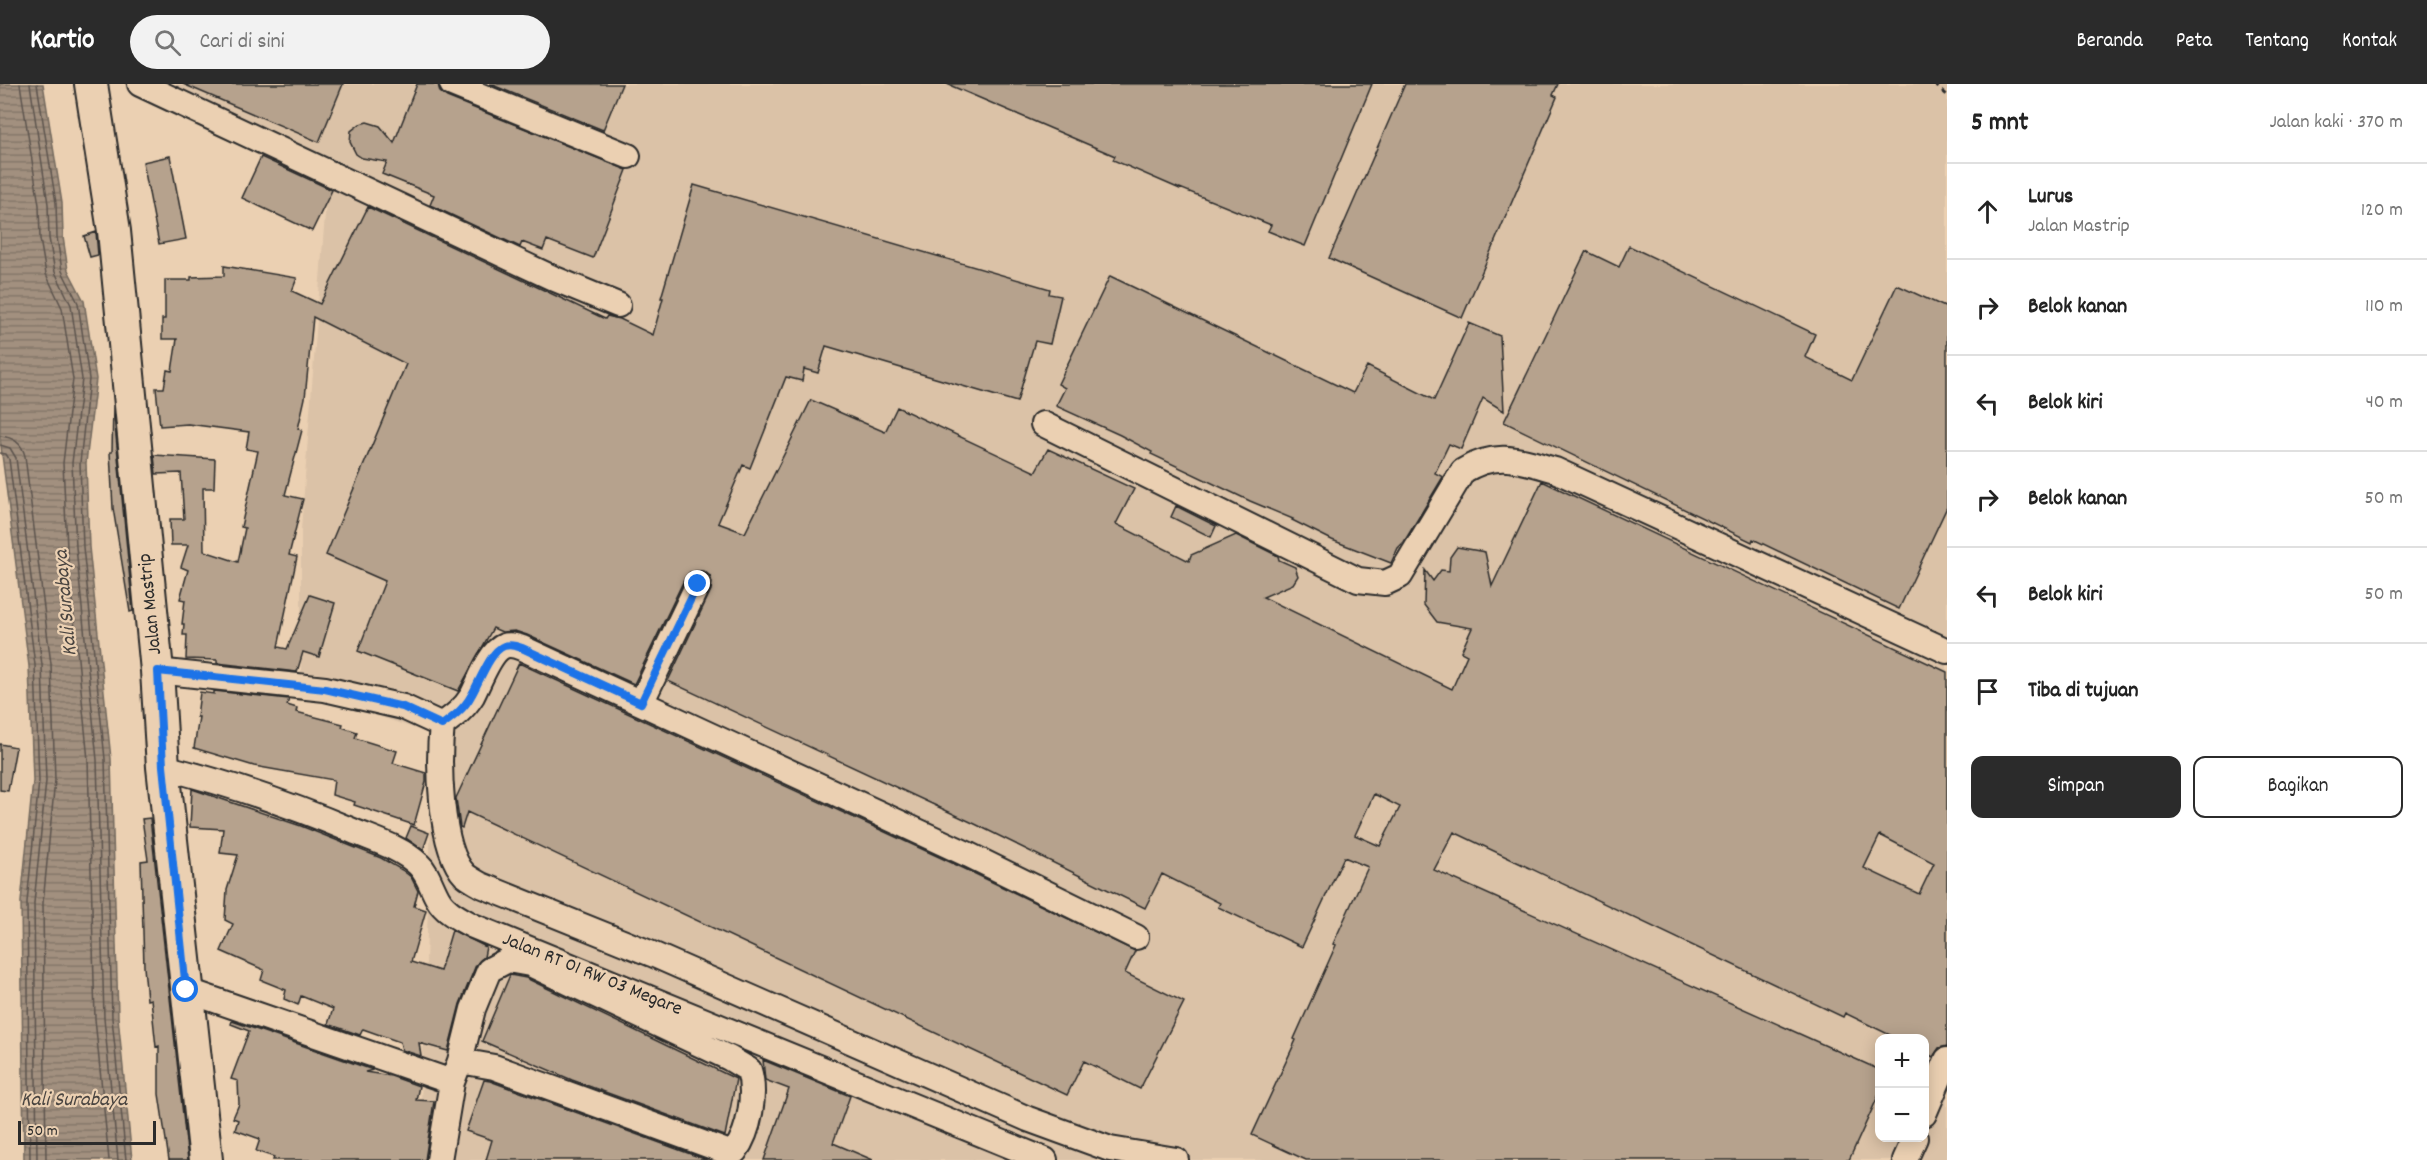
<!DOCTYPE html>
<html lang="id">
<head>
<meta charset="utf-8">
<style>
  :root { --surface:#fff; --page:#f2f2f2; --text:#222; --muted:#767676; --line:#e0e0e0; --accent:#2b2b2b }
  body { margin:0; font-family:Dekko,sans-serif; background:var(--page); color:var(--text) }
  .controls { position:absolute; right:18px; bottom:18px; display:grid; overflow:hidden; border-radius:12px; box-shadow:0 3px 15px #0003 }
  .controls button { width:54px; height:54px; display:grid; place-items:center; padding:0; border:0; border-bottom:2px solid var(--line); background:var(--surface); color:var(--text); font:30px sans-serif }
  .scale { position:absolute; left:18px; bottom:15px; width:138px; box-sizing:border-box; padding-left:6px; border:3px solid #2b2b2b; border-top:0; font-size:16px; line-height:21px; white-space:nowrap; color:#2b2b2b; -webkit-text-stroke:4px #ebd0b2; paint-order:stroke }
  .stop { position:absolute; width:18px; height:18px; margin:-14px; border:4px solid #1a73e8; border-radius:50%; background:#fff }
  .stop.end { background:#1a73e8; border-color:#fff; box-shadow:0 2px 6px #0008 }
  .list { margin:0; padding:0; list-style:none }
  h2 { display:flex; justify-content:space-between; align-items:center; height:78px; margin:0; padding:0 24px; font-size:26px }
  h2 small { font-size:20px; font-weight:400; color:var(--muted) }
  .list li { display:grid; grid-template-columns:39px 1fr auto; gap:18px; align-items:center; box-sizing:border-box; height:96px; padding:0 24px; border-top:2px solid var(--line) }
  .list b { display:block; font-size:22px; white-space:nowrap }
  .list p { margin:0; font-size:20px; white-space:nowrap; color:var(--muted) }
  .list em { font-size:20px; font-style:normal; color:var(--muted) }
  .actions { display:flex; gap:12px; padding:18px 24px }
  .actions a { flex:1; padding:14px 0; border:2px solid var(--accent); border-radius:12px; text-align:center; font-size:21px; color:var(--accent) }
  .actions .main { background:var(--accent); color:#fff }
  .icon { flex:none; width:33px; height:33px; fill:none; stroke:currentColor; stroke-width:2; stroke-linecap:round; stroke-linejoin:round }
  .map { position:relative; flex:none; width:1947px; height:1076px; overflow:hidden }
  header { display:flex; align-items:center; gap:36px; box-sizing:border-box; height:84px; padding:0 30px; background:var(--accent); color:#fff }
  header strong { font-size:28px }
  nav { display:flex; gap:33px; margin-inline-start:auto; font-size:21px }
  .search { width:420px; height:54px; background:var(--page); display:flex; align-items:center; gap:15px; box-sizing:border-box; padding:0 21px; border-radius:33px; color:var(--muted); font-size:22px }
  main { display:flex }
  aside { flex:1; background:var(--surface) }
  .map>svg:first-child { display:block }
</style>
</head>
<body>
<header>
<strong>Kartio</strong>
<div class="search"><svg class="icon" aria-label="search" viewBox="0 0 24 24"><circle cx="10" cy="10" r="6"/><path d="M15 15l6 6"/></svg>Cari di sini</div>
<nav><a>Beranda</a><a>Peta</a><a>Tentang</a><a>Kontak</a></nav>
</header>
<main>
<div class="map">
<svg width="1947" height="1076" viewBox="0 0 1947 1076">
  <defs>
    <pattern id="water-rules" width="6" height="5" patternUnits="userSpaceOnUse" patternTransform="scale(1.5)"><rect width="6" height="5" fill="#a2907f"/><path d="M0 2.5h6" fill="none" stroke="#847668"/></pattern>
  </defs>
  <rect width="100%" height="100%" fill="#ebd0b2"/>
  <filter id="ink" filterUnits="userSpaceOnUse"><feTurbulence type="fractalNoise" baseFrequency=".0167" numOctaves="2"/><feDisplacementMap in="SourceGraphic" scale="12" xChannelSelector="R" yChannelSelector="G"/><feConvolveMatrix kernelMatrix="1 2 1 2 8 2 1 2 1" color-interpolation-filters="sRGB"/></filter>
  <g filter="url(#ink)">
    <path fill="#dbc2a7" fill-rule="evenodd" d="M 125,0 L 1947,0 L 1947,1076 L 419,1076 L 434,651 L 301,606 L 301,446 L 327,104 L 127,7 ZM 1880,954 L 1924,954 L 1924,1054 L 1880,1054 Z"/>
    <path fill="url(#water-rules)" stroke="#72685d" stroke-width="1.5" d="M 0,0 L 43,0 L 62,119 L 63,153 L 68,186 L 84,217 L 96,295 L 86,379 L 89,463 L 111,675 L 118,933 L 132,1076 L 24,1076 L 21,818 L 33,697 L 29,582 L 0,355 Z"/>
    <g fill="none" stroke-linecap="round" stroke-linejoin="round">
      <path stroke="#5b534d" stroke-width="1.5" d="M 20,0 L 39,121 L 40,155 L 46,190 L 62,224 L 73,295 L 63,379 L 67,464 L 88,676 L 95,935 L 109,1076
        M 30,0 L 48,120 L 49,154 L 55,188 L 71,221 L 82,295 L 72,379 L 76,463 L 97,676 L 104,934 L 118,1076
        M 37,0 L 56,119 L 57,153 L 62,187 L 78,219 L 89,295 L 80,379 L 83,463 L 105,675 L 112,934 L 126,1076
        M 0,352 C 13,353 22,359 25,372 L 51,580 L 55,696 L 43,819 L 46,1076
        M 0,361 L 10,364 L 16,374 L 42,581 L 46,697 L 34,819 L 37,1076
        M 0,369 L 6,370 L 9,375 L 35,581 L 39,697 L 27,818 L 30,1076"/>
    </g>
    <path fill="#b6a28d" stroke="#2b2b2b" stroke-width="1.5" fill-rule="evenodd" d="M 183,0 L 343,0 L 319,58 Z
      M 417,0 L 438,0 L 440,8 L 447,13 L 627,86 L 593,174 L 547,156 L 543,166 L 522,158 L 520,163 L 430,121 L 434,111 L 382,90 L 387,78 L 362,74 L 356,70 L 350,58 L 351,47 L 360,40 L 367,38 L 380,42 L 394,59 Z
      M 490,0 L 622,0 L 603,46 Z
      M 947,0 L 1372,0 L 1305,162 L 1268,147 L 1271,141 L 1180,104 L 1180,105 L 1113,76 L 1115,72 Z
      M 1405,0 L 1558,0 L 1553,11 L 1557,13 L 1462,234 L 1329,174 Z
      M 170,72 L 186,155 L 159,160 L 143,78 Z
      M 261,73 L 332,106 L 312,147 L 242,114 Z
      M 694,101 L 1050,205 L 1049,210 L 1061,212 L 1050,260 L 1035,257 L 1017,318 L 826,262 L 818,289 L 804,285 L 802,297 L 786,293 L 750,384 L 743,381 L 718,439 L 745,449 L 811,316 L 885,348 L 897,323 L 1035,388 L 1048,365 L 1134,405 L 1116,440 L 1189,477 L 1191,471 L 1236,451 L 1278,472 L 1279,476 L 1295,483 L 1298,492 L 1293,500 L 1263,513 L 1452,605 L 1467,571 L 1461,568 L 1472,544 L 1437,538 L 1424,521 L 1425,486 L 1433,497 L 1441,486 L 1449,487 L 1450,473 L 1457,463 L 1485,468 L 1492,502 L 1542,397 L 1947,588 L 1947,962 L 1939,964 L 1933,973 L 1924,968 L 1924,954 L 1896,954 L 1845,929 L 1843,933 L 1454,748 L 1434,786 L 1880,986 L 1880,1008 L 1849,1076 L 1306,1076 L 1252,1051 L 1296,956 L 1294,955 L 1336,861 L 1333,860 L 1368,783 L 1344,773 L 1302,863 L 1218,823 L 1220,819 L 1162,790 L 1145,824 L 975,740 L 668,597 L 711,506 L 712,499 L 710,492 L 704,487 L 690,488 L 685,494 L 634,600 L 527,551 L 515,547 L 502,548 L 493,544 L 458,607 L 358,567 L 385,497 L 326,471 L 406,280 L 313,233 L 305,314 L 298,345 L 302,346 L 285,411 L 303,415 L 289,471 L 297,473 L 278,563 L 287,565 L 310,511 L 335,519 L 319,573 L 303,568 L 297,588 L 217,579 L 217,576 L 186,575 L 187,551 L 183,551 L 184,540 L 182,540 L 185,516 L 180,515 L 188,486 L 181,483 L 188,461 L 171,461 L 170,435 L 184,435 L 181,389 L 156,390 L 154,371 L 215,375 L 214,404 L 203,404 L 204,467 L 238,478 L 245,444 L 241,443 L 258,367 L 246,365 L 249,348 L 188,340 L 160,342 L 156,304 L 164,304 L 167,286 L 172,287 L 177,255 L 162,255 L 162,235 L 165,235 L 165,196 L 191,196 L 191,193 L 224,192 L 224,182 L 297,194 L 292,207 L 320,220 L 368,123 L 605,235 L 607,232 L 620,235 L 653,251 L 663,214 L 661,214 ZM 1374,710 L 1400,723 L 1380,762 L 1355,751 ZM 1880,751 L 1934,779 L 1919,810 L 1864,784 Z
      M 96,148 L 98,171 L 90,173 L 84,152 Z
      M 1629,162 L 1815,250 L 1805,273 L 1852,296 L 1897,201 L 1947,224 L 1947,423 L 1899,525 L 1753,455 L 1752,458 L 1504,338 L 1586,167 L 1619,183 Z
      M 1110,192 L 1353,309 L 1367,282 L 1434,316 L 1469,239 L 1500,252 L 1504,327 L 1483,314 L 1461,365 L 1449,360 L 1435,389 L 1443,393 L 1404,458 L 1398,464 L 1391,479 L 1332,456 L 1292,436 L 1293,435 L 1250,417 L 1151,370 L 1152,368 L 1120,351 L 1056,322 L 1065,304 L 1058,300 Z
      M 113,321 L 133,527 L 130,528 L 113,424 L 110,368 L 112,368 Z
      M 1176,422 L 1216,442 L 1211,453 L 1171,433 Z
      M 519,579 L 963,784 L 1135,867 L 1125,889 L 1184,918 L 1140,1005 L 1084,977 L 1067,1011 L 467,728 L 462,744 L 460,743 L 456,714 Z
      M 214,607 L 289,615 L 287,621 L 297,624 L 296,628 L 343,640 L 342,643 L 357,648 L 355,654 L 397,667 L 393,679 L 426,689 L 426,698 L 414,741 L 354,721 L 355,718 L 332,711 L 334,696 L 254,682 L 194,664 L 199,633 L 197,633 L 200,608 L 214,610 Z
      M 0,660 L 16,663 L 8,707 L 0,706 Z
      M 192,705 L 301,742 L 381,774 L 402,786 L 411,793 L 418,807 L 414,822 L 426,826 L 411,878 L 440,887 L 452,846 L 486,863 L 484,873 L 476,881 L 460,920 L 448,967 L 419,959 L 421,972 L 402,966 L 400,958 L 363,945 L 360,951 L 328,940 L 333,925 L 301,912 L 298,921 L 284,915 L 286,906 L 261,896 L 264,886 L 221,867 L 233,840 L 225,836 L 227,806 L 238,771 L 220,769 L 223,745 L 190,743 Z
      M 150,734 L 188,1076 L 169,1076 L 159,1010 L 159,962 L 156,963 L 151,915 L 147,916 L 144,883 L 141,777 L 148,776 L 142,735 Z
      M 411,742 L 429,749 L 423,766 L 406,754 Z
      M 510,891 L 526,894 L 736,995 L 725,1052 L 572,996 L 482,957 Z
      M 232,937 L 373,986 L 365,988 L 391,992 L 419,1002 L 416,1016 L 434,1017 L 425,1076 L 273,1076 L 274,1073 L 256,1067 L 260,1055 L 235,1046 L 238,1036 L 233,1034 L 239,1020 L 238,997 L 231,995 L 249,947 L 231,940 Z
      M 763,976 L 850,1012 L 833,1059 L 873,1076 L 764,1076 L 789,1005 L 765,996 Z
      M 484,996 L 490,997 L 707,1076 L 486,1076 L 492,1056 L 466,1047 Z"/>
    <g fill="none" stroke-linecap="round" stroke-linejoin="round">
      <g stroke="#2b2b2b" stroke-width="28">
        <path id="minor" d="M 140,0 L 555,195 L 618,221
          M 452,0 L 628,72
          M 1043,340 L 1358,496 L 1385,499 L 1400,492 L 1463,387 C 1496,366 1520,376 1555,386 L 1947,567
          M 157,587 L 325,605 L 403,623 L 442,641 C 453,633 464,625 472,612 C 479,599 490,567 504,562 C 510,560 517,562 522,564 L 969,771 L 1136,853
          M 641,619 L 698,500
          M 442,641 C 438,676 439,765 465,791 C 470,795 476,798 481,801 L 652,870 L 1028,1035 L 1110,1065 L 1176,1076
          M 163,683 C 228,699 291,721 353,747 C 374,756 400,763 418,780 C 428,789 431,803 438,815 C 445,828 461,835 473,842 L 1045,1076
          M 186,906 L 452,998
          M 1924,1030 L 1947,976
          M 439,1076 L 452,998 L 460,977 L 494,983 L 727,1068 L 735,1067 C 750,1047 756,1009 749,986 L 729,974 L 530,880 L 508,876 L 489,886 L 473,925 L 460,977
          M 1905,1076 L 1915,1054"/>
      </g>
      <g stroke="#2b2b2b" stroke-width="36">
        <path id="major" d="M 91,0 L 114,147 L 157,587 L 163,683 L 206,1076"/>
      </g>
      <path stroke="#2b2b2b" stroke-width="3" stroke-dasharray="6 4.5" stroke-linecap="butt" d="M 1934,0 L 1947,11"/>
      <use href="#minor" stroke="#ebd0b2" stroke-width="24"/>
      <use href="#major" stroke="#ebd0b2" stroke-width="32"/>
    </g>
  </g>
  <g fill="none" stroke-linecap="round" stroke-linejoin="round" filter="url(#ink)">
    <path stroke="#1a73e8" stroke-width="8" d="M 186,906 L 163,682 L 158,587 L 325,605 L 403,623 L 442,641 C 453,633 464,625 471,612 C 479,599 490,567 504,562 C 510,560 517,562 522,564 L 641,619 L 698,500"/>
  </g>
  <g text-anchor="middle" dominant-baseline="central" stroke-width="4.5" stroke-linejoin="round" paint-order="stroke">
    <g font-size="20" fill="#2b2b2b" stroke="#ebd0b2">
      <text transform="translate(151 520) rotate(-96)">Jalan Mastrip</text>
      <text transform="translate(592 891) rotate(22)">Jalan RT 01 RW 03 Megare</text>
    </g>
    <g font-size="21" font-style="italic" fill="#494440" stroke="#ebd0b2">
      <text transform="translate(67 519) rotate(-95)">Kali Surabaya</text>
      <text x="74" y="1017">Kali Surabaya</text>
    </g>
  </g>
</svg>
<div class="controls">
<button>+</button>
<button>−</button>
</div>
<div class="scale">50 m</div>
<div class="stop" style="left:186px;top:906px"></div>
<div class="stop end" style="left:698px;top:500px"></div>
</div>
<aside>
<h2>5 mnt<small>Jalan kaki · 370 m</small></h2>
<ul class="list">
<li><svg class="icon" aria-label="ahead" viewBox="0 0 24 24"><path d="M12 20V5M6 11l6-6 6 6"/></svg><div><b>Lurus</b><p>Jalan Mastrip</p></div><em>120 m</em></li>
<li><svg class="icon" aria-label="right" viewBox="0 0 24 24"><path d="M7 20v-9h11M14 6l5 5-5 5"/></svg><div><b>Belok kanan</b></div><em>110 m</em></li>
<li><svg class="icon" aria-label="left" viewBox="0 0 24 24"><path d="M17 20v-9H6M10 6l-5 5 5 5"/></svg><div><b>Belok kiri</b></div><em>40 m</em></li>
<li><svg class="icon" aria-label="right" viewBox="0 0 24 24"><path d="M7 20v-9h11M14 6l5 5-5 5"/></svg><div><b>Belok kanan</b></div><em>50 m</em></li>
<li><svg class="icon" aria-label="left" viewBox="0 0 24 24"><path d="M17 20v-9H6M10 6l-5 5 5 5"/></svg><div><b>Belok kiri</b></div><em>50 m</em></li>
<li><svg class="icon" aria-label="arrive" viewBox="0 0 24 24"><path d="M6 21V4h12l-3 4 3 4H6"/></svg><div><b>Tiba di tujuan</b></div></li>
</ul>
<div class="actions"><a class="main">Simpan</a><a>Bagikan</a></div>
</aside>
</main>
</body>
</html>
